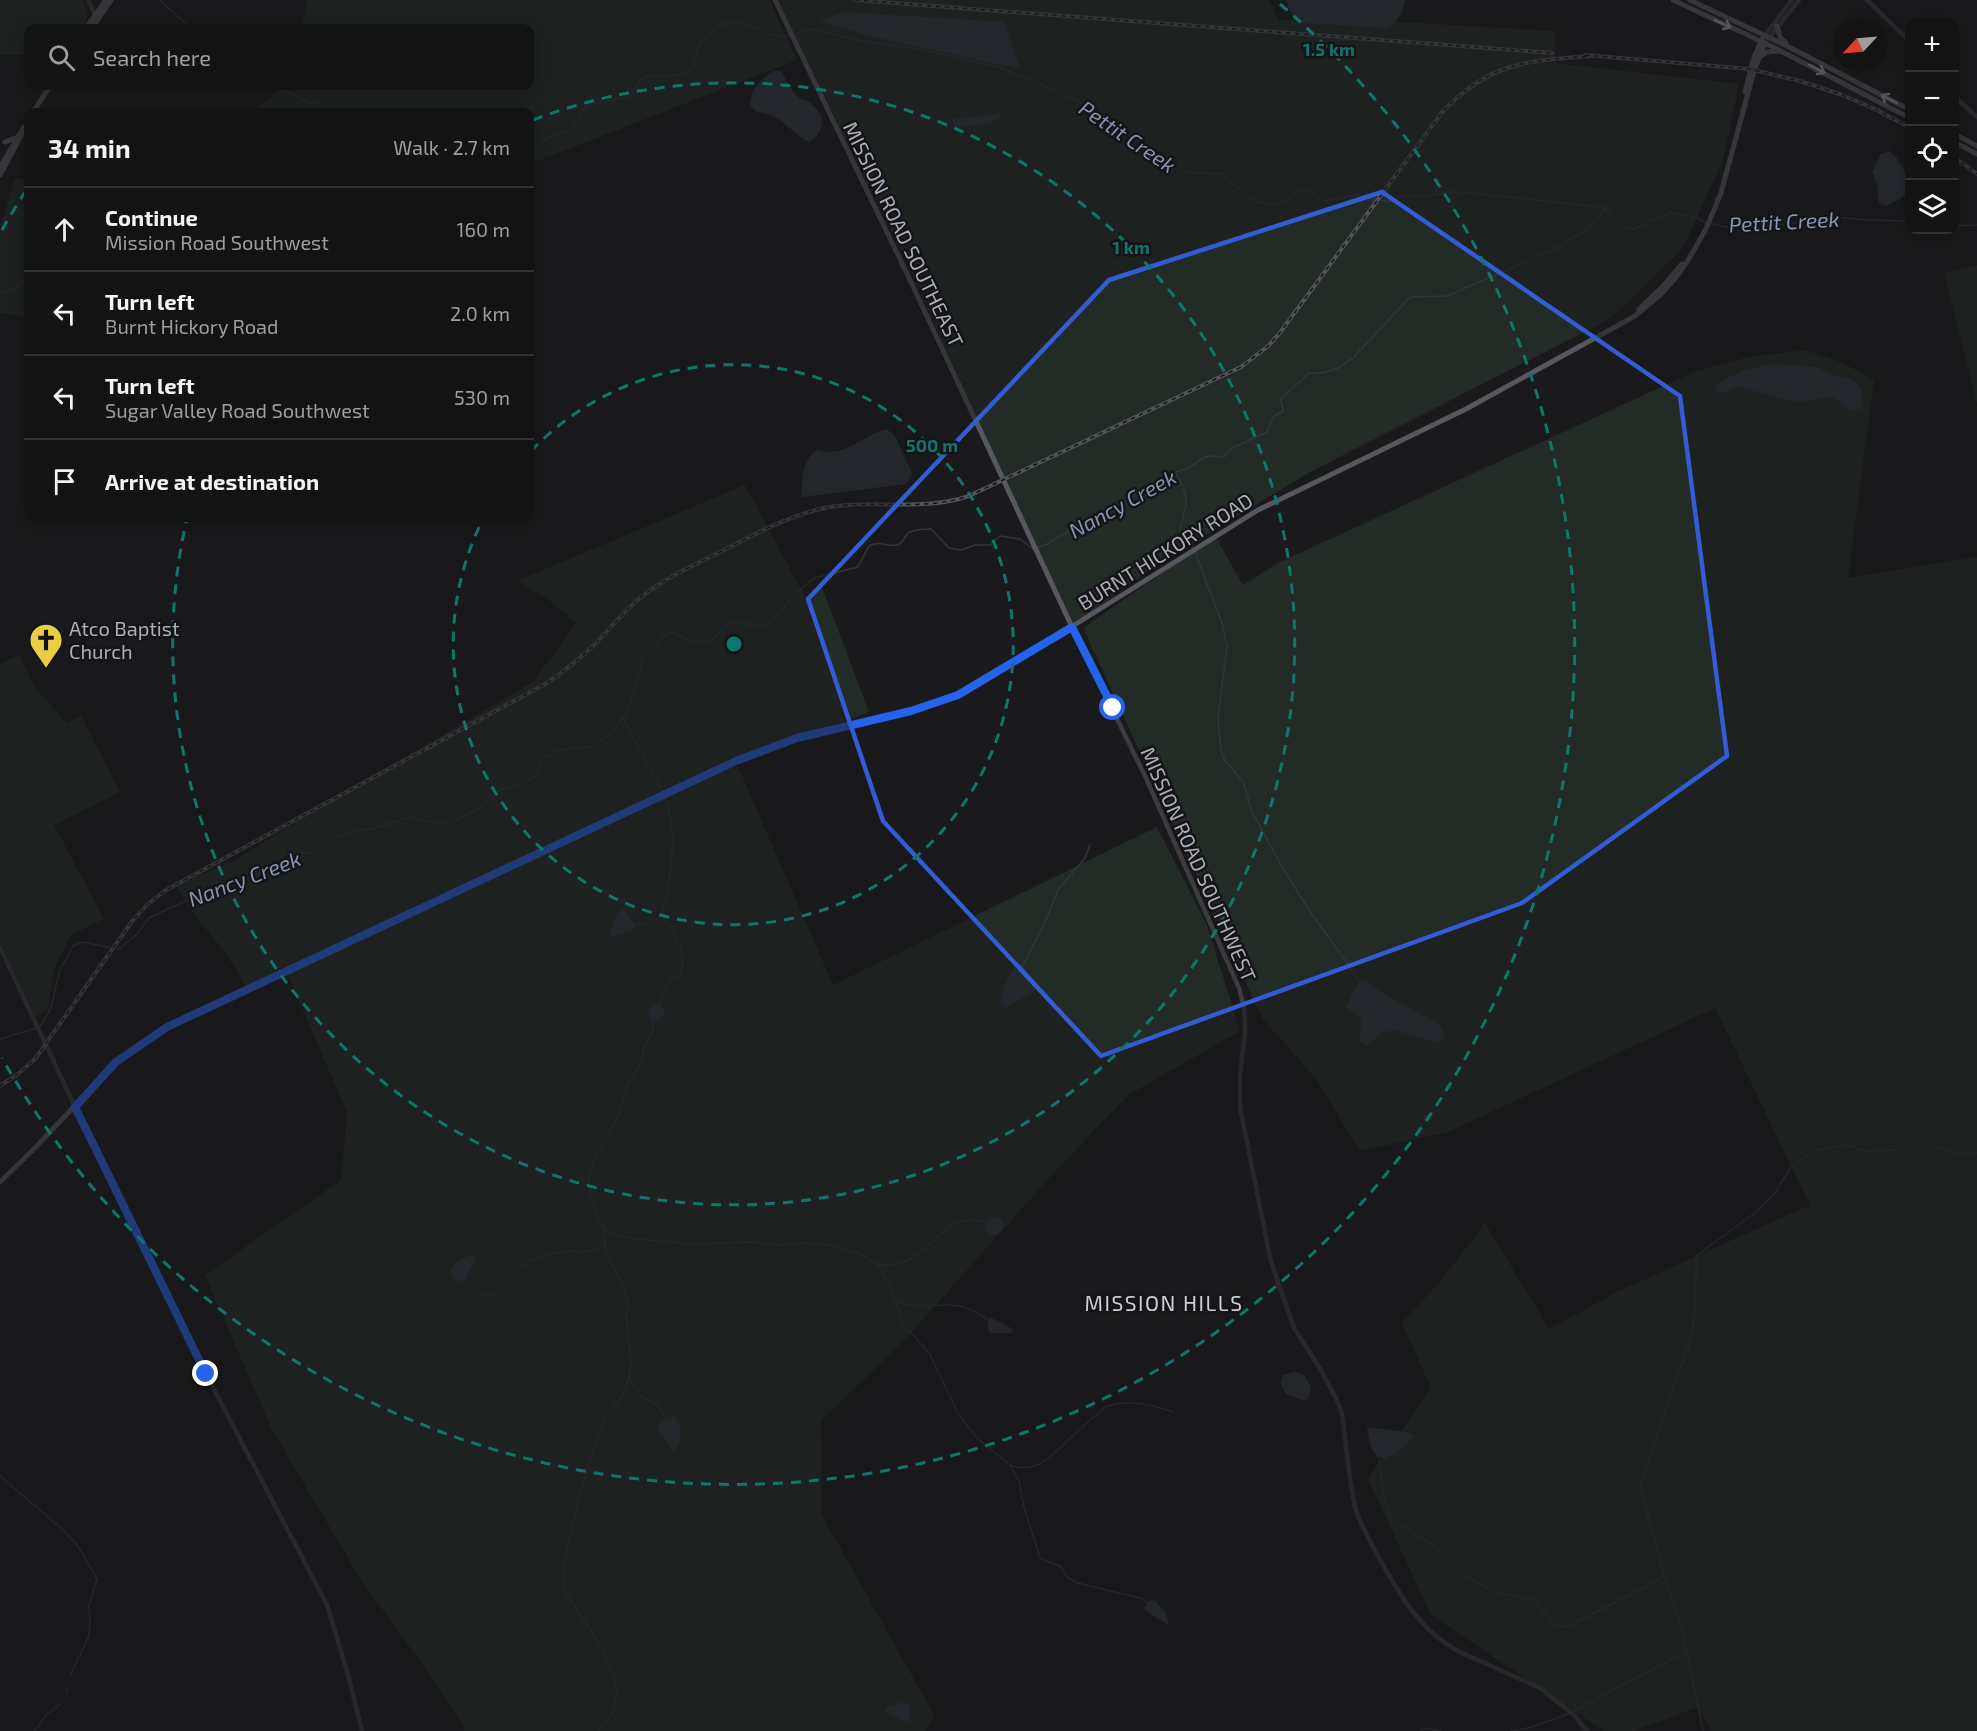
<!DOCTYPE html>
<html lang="en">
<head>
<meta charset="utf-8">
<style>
  :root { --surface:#141314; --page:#212022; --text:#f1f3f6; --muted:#9d9ea0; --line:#333234 }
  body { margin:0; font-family:"Exo 2",sans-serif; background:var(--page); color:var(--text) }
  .controls { position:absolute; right:18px; top:18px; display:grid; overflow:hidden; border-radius:12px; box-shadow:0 3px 15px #0003 }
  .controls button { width:54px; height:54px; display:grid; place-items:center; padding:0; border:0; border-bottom:2px solid var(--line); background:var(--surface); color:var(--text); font:30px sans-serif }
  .compass { position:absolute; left:1833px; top:18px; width:54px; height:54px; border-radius:50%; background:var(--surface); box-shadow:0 3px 15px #0003; rotate:244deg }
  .stop { position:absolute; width:18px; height:18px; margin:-14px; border:4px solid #2563eb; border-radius:50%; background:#fff }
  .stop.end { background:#2563eb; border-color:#fff; box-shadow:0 2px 6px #0008 }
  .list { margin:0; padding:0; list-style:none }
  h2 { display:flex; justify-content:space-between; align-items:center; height:78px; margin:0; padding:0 24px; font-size:26px }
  h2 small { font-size:20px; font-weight:400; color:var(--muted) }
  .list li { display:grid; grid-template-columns:39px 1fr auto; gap:18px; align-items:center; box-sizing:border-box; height:84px; padding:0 24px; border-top:2px solid var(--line) }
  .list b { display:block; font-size:22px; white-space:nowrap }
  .list p { margin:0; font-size:20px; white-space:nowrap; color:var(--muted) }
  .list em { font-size:20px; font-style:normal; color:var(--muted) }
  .icon { flex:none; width:33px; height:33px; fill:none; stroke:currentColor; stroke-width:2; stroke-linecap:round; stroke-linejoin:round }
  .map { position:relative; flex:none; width:1977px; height:1731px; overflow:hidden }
  .search { position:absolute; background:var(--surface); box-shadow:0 3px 15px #0003; left:24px; top:24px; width:510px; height:66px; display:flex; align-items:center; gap:15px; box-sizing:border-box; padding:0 21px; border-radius:12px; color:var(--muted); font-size:22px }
  .panel { position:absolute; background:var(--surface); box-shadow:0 3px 15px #0003; left:24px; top:108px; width:510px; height:414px; border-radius:12px }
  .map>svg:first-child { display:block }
</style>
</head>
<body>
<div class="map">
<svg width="1977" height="1731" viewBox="0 0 1977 1731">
  <rect width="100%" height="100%" fill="#1a191b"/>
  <path fill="#232b26" d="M 0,0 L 82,0 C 88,12 90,17 83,28 L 28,28 L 28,55 L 0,55 Z
    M 307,0 L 769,0 L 797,60 L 530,164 L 530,112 L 252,112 L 284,86 L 530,86 L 530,28 L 302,28 Z
    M 777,0 L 1269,0 L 1279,20 L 1331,18 L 1555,31 L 1556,63 L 1739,84 L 1723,160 L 1683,248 L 1610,319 L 1312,471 L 1159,563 L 1072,627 L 903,255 Z
    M 15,177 L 28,182 L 28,318 L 0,313 L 0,230 Z
    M 1977,265 L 1977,404 L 1944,273 Z
    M 1805,350 L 1843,363 L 1874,380 L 1848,578 L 1977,557 L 1977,1731 L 1711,1731 L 1698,1707 L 1634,1731 L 1604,1731 L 1431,1615 L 1368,1479 L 1431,1388 L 1402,1323 L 1440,1282 L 1485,1223 L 1549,1329 L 1617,1292 L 1810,1205 L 1715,1008 L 1448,1132 L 1360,1151 L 1317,1080 L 1262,1018 L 1083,628 L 1215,536 L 1243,585 L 1278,563 L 1304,551 L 1694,372 L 1748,357 Z
    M 745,485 L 805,597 L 822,587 L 869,712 L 736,762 L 833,985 L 1157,827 L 1207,925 L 1240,1031 L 1128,1095 L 1052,1175 L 898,1347 L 821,1420 L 822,1515 L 934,1715 L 926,1731 L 464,1731 L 464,1726 L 418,1658 L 363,1583 L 272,1430 L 205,1275 L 341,1180 L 347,1112 L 286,971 L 248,989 L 222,948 L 194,915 L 176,885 L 232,862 L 322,806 L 534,681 L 576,623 L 550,601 L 517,581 Z
    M 19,655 L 35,688 L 67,723 L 81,716 L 120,792 L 54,825 L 104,919 L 71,935 L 54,970 L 48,1009 L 36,1017 L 0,940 L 0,664 Z"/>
  <path fill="#30363f" d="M 1285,0 L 1405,0 C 1403,13 1399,21 1387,28 L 1305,23 L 1294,18 Z
    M 843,12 L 1004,22 L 1020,69 L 870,36 L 819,21 Z
    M 775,71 L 781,71 C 786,80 790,89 797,96 C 801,100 806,99 810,103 C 826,115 826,132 809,142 C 788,131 782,114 757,112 L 750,106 C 750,90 762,77 775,71 Z
    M 1000,114 L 1000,118 L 988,124 L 955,127 L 952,121 L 954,119 Z
    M 1889,151 C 1899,157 1910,178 1909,190 L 1900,199 L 1886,206 L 1879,203 L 1877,184 L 1872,172 L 1881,154 Z
    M 1768,364 L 1817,367 L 1830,374 L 1851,379 L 1856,383 L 1861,390 L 1863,408 L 1852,411 L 1834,398 L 1827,397 L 1807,402 L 1785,400 L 1739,386 L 1722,393 L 1715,389 L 1718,383 L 1742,371 Z
    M 887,429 L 895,436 L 911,471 L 912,475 L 906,484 L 802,497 C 802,481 802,461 816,450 C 848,458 859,436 887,429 Z
    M 624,909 L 635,926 L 632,930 L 611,937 C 611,928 614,918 619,911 Z
    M 1016,963 L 1022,964 L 1035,986 L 1034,992 L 1006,1007 L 1000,1003 L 1004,986 Z
    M 1365,980 L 1387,996 L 1438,1023 L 1446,1037 L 1438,1043 L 1394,1030 L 1381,1033 L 1366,1046 L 1360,1041 L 1361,1019 L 1346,1007 L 1359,981 Z
    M 656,1002 L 662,1006 L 665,1012 L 662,1017 L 653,1022 C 646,1016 647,1006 656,1002 Z
    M985 1226a9 9 0 1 1 18 0a9 9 0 1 1-18 0Z
    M 469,1256 L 473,1256 L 476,1258 L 465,1280 L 457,1282 L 450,1271 L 455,1262 Z
    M 990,1317 L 1013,1329 L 1012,1333 L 991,1333 L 988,1330 L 988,1321 Z
    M 1295,1372 L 1304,1375 L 1311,1387 L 1309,1397 L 1304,1401 L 1286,1394 L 1281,1384 L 1283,1375 Z
    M 674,1415 C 682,1425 683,1437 676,1449 L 671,1451 L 664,1436 L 657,1428 L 662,1421 Z
    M 1367,1427 L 1406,1432 L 1412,1434 L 1414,1438 L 1393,1455 L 1384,1459 C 1368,1453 1370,1441 1367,1427 Z
    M 1154,1600 L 1165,1612 L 1169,1625 L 1150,1614 L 1144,1608 L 1149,1601 Z
    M 904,1702 L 909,1705 L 910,1721 L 902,1721 L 897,1717 L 886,1713 L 885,1708 Z"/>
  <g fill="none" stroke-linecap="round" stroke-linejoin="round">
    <path stroke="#30363f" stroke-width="1.5" d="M 160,0 L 190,28
      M 795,34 L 813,29 L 856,40 L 924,50 L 1002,68 L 1076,100 L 1151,149 L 1180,172 L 1223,174 C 1239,189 1260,214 1284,201 C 1290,197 1297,189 1304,190 C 1311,190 1318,198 1325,201 L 1358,195 L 1389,202 L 1403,195 L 1424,197 L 1447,192 L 1461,192 L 1599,207 L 1605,208 L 1614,221 L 1622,227 L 1631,230 L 1670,213 L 1692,216 L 1708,223 L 1725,227 L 1745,227 L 1756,224 L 1779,225 L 1837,217 L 1866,220 L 1910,221
      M 274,86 L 332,112
      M 530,157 L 546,138 L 572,130 L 581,113 L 588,105 L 628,97 L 643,77 C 655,74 675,78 685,73 C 696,68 693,60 697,50 C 702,39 713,28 724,24 C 748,14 763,42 790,35
      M 1954,226 L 1977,225
      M 0,292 L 12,290 L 28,279
      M 1176,473 L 1185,492 L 1186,504 L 1180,530 L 1193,548
      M 1195,552 L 1222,623 L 1227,646 L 1218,719 L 1221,751 L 1225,761 L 1243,781 L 1252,812 L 1281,865 L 1309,910 L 1360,981
      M 623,718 L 663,793
      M 634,925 C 641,925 651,924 657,920 C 664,915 665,902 667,894 C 672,863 677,828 665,798
      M 1023,965 L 1045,922 L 1058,890 L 1085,858 L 1090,845
      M 659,1004 L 671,979 L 679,976 C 690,953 673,933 661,915
      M 40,1026 L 51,1008 L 59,972 L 73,946 L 82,942 L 119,949 L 135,936 L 149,918 L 233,879 L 255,876 L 266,868 L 289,861 L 301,852 L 317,854 L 333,837 L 363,829 L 369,830 L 410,817 L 435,823 L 451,822 L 480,809 L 489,796 L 496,792 L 537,776 L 540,769 L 539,763 L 544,757 L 555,752 L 565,749 L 591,747 L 609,735 L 626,714 L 631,703 L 644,654 L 656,646 L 666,634 L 673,633 L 692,641 L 703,642 L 713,639 L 727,624 L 735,622 L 761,626 L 779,615 L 792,597 L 814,578 L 858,567 L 869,546 C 879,540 887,547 897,545 C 904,543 903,539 907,534 C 912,529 924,529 931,529 L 949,548 L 961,550 L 975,545 L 990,545 L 1000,536 L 1020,539 L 1033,549 L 1047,544 L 1078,525 L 1130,499 L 1156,480 L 1168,481 L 1176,472 L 1186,469 L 1207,456 L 1224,457 L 1232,448 L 1267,432 L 1273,417 L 1283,411 L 1281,400 L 1283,397 L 1309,373 L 1323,373 L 1338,368 L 1353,358 L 1410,297 L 1447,296 L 1553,250 L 1591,227 L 1605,208
      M 0,1039 L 36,1028
      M 604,1229 L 611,1233 L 635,1239 L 691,1244 L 752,1242 L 775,1245 L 807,1243 L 832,1245 L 860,1254 L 878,1265 L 890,1286 L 904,1325 L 929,1353 L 959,1415 L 977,1438 L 1010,1465 L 1019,1481 L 1024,1507 L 1040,1558 L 1061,1567 L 1067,1577 L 1078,1583 L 1143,1599 L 1147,1603
      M 879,1265 C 888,1265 898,1266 906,1261 C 936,1246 948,1211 986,1222
      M 462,1282 C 471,1290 482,1296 494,1295 C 508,1282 518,1265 537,1258 C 545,1255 560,1252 569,1251 C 582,1251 593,1254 605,1245
      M 894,1300 C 916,1312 935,1302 959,1306 C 970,1308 979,1314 988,1320
      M 629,1379 L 641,1396 L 657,1405 L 666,1419
      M 1378,1456 L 1386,1505 L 1391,1516 L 1400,1525 L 1435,1546 L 1468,1577 L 1484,1586 L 1504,1594 L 1534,1600 L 1556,1626 L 1561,1627 L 1571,1625 L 1664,1577
      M 1010,1465 C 1034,1474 1048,1459 1063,1445 C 1076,1432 1091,1420 1105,1407 C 1127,1399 1152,1404 1173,1412
      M 0,1476 L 62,1529 L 78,1546 L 97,1579 L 89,1605 L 90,1626 L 88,1638 L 70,1676
      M 66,1693 L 67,1689
      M 1572,1712 L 1685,1652
      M 35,1731 L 46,1715 L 60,1704
      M 599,1731 L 604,1723 L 613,1713 L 617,1691 L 616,1684 L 609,1663 L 599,1643 L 567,1595 L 564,1584 L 563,1568 L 578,1502 L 598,1435 L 608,1414 L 620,1400 L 629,1378 L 631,1363 L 626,1315 L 628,1304 L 620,1279 L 607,1257 L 603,1228 L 589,1194 L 589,1178 L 593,1163 L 619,1114 L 627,1086 L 641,1063 L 644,1047 L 653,1030 L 653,1022
      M 1421,1731 L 1423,1728 L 1441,1731
      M 1511,1731 L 1532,1727 L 1568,1714
      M 1703,1731 L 1682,1630 L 1665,1577 L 1640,1487 L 1678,1372 C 1698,1336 1696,1296 1696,1256 L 1756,1212 L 1775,1193 L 1791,1167 L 1816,1150 L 1847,1145 L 1865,1151 L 1895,1150 L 1912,1162 L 1934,1146 L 1958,1154 L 1977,1153"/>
    <path stroke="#3b3b40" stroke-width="4.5" d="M 88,0 L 96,16
      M 1867,0 L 1910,42
      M 1765,35 L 1792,0
      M 1765,43 L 1799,0
      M 1954,96 L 1977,117
      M 1072,627 L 1146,778 L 1239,988 L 1244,1008 L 1245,1033 L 1240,1075 L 1240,1107 L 1271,1262 L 1294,1328 L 1321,1370 L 1336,1398 L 1342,1414 C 1347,1446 1348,1479 1356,1510 C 1361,1526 1370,1541 1378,1556 C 1399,1594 1420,1631 1460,1652 L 1540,1688 L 1575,1716 L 1587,1731
      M 0,947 L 75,1107 L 206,1374 L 327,1605 L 347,1671 L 362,1731"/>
    <path stroke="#57575f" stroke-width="5" d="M 775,0 L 911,282 L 1072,627
      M 1673,0 L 1771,46 L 1910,118
      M 1690,0 L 1789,47 L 1910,110
      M 1777,26 L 1780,37 L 1786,43
      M 86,28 L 106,0
      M 92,28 L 111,0
      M 1759,58 L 1767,52 L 1780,51
      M 1745,92 L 1753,60 L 1762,39
      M 33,112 L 50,86
      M 1954,134 L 1977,146
      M 5,142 L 15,138
      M 1954,142 L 1977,154
      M 0,167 L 24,127
      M 0,175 L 28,123
      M 1639,309 L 1664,285 L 1682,264
      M 0,1182 L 33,1150 L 116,1062 L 167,1027 L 736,761 L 797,738 L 911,711 L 958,695 L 1044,644 L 1258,510 L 1466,409 L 1635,316 L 1660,295 L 1674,280 L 1687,262 L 1706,229 L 1721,193 L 1754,71 L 1765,43"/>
    <g stroke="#525259" stroke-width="4">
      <path id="rail" d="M 855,0 L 1552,53
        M 1585,55 L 1750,69 L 1800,81 L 1842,95 L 1875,109 L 1910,128
        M 1954,157 L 1977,174
        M 0,1086 L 18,1074 L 35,1059 L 133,920 L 149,903 L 166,890 L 547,683 C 563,672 578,660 593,646 C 609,630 623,612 641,597 C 665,578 692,566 720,552 C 751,536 782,519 816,510 C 867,497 919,513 969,496 L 1241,367 L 1267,347 L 1279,334 L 1443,111 C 1491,62 1526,61 1591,56"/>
    </g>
    <use href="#rail" stroke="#151416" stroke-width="1.5" stroke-dasharray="4.5" stroke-linecap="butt"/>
  </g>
  <defs><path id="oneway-shaft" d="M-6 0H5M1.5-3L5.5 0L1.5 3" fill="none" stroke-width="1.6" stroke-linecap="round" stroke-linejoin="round" transform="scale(1.5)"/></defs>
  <g stroke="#9b9da8">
    <use href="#oneway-shaft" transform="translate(1723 24) rotate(25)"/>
    <use href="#oneway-shaft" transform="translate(1817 69) rotate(28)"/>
    <use href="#oneway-shaft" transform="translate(1889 99) rotate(-152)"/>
  </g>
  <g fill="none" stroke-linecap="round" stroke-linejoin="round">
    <path stroke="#2563eb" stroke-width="8" d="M 206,1374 L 75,1107 L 116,1062 L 167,1027 L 736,761 L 797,738 L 911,711 L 958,695 L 1072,627 L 1113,708"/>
  </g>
  <path d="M0 0H1977V1731H0ZM 1382,192 L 1680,396 L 1727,756 L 1522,903 L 1101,1056 L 883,821 L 808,599 L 1109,280 Z" fill="#1a191b" fill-opacity=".55" fill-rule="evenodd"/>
  <path fill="none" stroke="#325cd4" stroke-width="4.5" stroke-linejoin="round" d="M 1382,192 L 1680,396 L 1727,756 L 1522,903 L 1101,1056 L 883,821 L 808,599 L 1109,280 Z"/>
  <g fill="none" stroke="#0f766e" stroke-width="3" stroke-dasharray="10 8">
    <path d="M531 451A280 280 0 1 1 483 519"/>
    <path d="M533 120A561 561 0 1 1 187 518"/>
    <path d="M2 230A841 841 0 0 1 25 192M1280 4A841 841 0 1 1 2 1058"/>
  </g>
  <defs>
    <g id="church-pin" transform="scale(1.725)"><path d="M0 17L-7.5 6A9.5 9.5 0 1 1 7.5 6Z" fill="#e9ce44" stroke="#151416"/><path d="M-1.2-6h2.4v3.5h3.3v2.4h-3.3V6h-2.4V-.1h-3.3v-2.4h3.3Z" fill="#111"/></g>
  </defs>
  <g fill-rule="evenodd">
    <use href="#church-pin" x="46" y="640"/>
  </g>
  <g text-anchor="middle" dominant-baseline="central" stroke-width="5" stroke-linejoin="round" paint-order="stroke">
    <g font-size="20" fill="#acaeba" stroke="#151416">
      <text transform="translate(904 234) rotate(64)">MISSION ROAD SOUTHEAST</text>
      <text transform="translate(1165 551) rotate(-32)">BURNT HICKORY ROAD</text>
      <text transform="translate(1199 864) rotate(66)">MISSION ROAD SOUTHWEST</text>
    </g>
    <g font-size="20" fill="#acaeba" stroke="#151416" text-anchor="start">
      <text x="69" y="628">Atco Baptist<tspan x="69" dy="23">Church</tspan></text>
    </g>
    <g font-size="21" font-style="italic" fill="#8696b3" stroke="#151416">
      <text transform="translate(1128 136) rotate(34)">Pettit Creek</text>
      <text transform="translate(1784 221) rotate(-3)">Pettit Creek</text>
      <text transform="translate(1122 503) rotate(-29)">Nancy Creek</text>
      <text transform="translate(244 878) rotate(-21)">Nancy Creek</text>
    </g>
    <g font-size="21" letter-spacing="1.5" fill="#cdced6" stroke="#151416">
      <text x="1164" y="1302">MISSION HILLS</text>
    </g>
  </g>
  <circle cx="734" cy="644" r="9" fill="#0f766e" stroke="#151416" stroke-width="3"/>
  <g font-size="18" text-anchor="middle" font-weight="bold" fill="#0f766e" stroke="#151416" stroke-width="5" stroke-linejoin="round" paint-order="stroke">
    <text x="1329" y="56">1.5 km</text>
    <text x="1131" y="254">1 km</text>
    <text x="932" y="452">500 m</text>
  </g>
</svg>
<div class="controls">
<button>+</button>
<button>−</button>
<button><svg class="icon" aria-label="locate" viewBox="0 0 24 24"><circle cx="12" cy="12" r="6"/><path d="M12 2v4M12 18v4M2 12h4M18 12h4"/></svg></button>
<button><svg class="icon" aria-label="layers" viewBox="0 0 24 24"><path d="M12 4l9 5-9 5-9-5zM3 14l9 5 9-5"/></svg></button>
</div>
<svg class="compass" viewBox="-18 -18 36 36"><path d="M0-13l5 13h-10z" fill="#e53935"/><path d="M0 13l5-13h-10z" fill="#9d9ea0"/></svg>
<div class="stop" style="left:1113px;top:708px"></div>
<div class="stop end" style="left:206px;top:1374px"></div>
<div class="search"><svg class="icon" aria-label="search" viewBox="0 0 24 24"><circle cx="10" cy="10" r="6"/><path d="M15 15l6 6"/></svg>Search here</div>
<section class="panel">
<h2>34 min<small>Walk · 2.7 km</small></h2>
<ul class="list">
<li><svg class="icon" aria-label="ahead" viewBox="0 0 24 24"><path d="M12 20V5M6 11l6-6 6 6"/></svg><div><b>Continue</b><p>Mission Road Southwest</p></div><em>160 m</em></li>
<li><svg class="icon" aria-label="left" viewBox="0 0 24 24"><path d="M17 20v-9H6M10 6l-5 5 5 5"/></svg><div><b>Turn left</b><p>Burnt Hickory Road</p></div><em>2.0 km</em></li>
<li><svg class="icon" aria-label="left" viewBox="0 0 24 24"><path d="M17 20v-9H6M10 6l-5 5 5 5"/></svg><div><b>Turn left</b><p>Sugar Valley Road Southwest</p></div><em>530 m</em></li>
<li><svg class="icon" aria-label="arrive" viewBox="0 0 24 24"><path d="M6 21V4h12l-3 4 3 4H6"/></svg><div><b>Arrive at destination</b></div></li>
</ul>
</section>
</div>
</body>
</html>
